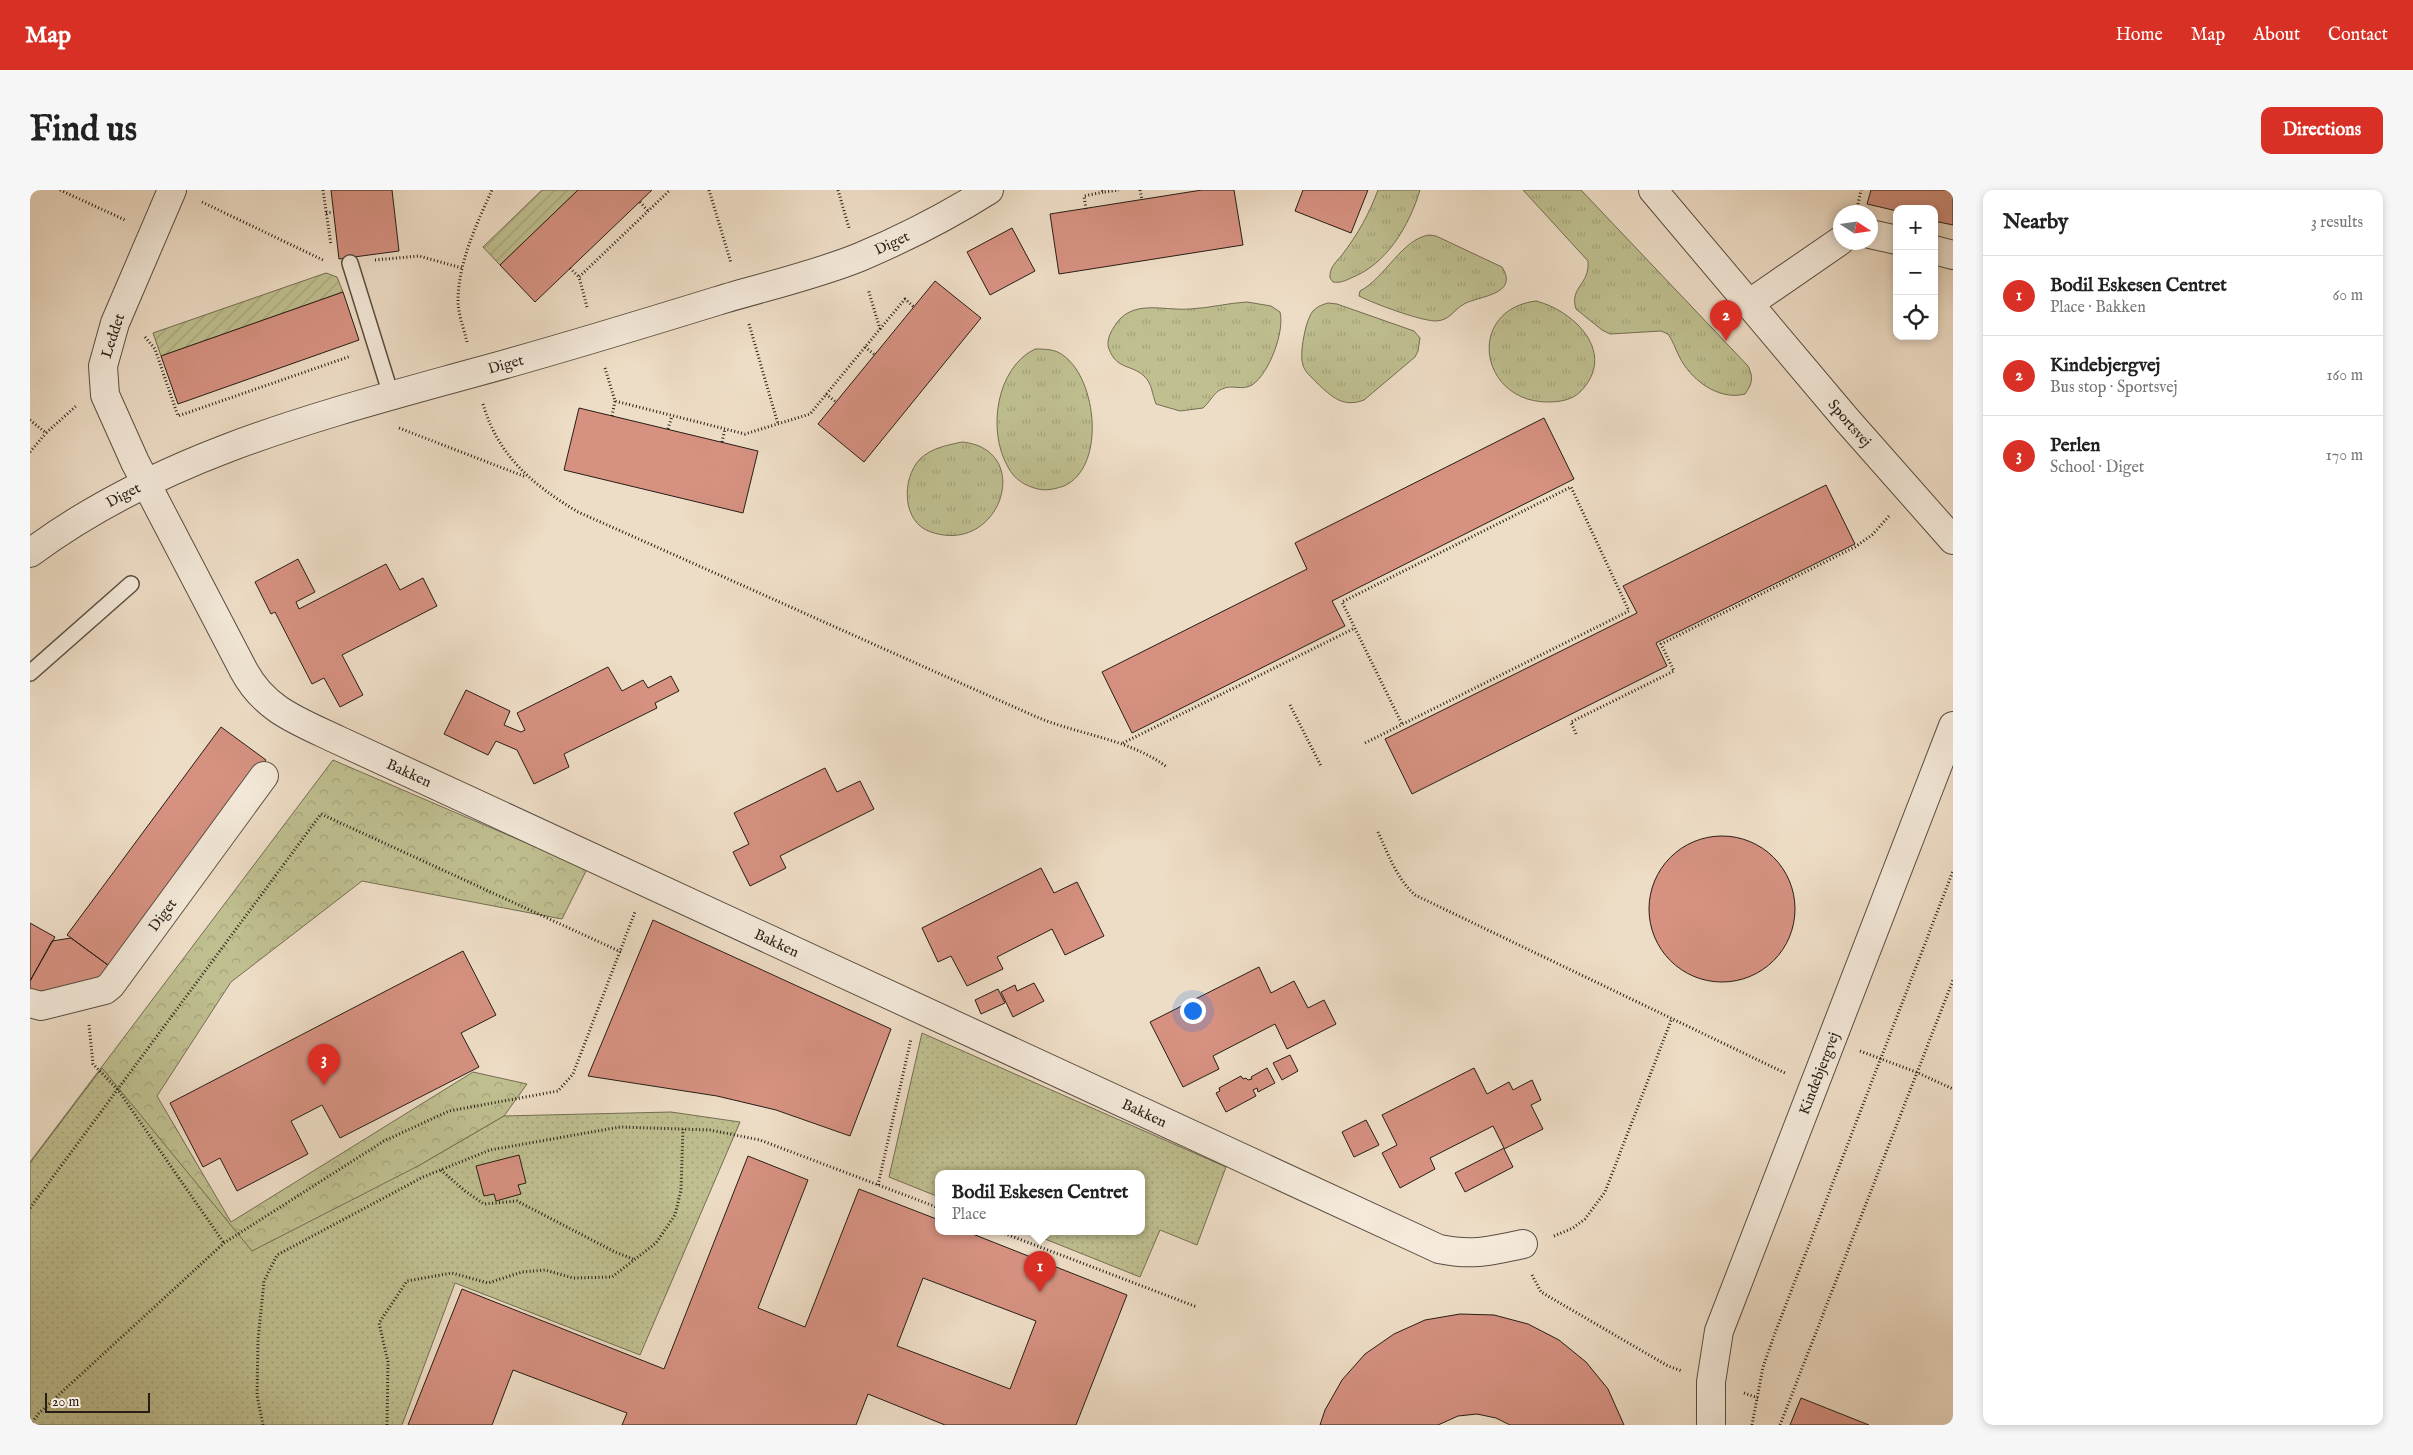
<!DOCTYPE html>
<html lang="en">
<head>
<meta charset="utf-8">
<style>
  :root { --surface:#fff; --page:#f6f6f6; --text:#222; --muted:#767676; --line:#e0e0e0; --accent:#d93025 }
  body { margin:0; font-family:"IM FELL English",serif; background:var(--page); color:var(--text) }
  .controls { position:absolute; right:15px; top:15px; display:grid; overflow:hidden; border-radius:10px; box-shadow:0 2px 8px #0003 }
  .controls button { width:45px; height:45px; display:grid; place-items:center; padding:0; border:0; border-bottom:1px solid var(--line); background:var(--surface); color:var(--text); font:25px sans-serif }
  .compass { position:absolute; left:1803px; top:15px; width:45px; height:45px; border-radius:50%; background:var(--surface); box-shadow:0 2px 8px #0003; rotate:102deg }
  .scale { position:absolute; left:15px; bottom:12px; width:105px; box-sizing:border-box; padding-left:5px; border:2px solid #271e15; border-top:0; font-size:14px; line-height:18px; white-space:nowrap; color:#271e15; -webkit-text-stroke:4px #f4e9da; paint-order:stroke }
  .you { position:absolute; left:1162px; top:820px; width:18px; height:18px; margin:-12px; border:4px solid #fff; border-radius:50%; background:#1a73e8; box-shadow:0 0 0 8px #1a73e833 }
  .badge { display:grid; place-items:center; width:32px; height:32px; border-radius:50%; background:var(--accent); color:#fff; font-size:16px; font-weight:700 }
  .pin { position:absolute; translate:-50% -41px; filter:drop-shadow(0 1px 2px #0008) }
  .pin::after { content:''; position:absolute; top:26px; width:18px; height:15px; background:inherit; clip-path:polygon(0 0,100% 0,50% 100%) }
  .popup { position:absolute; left:905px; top:980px; width:210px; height:65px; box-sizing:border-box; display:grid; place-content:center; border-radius:10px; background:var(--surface); filter:drop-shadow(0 1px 4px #0005); font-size:16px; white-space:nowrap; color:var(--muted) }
  .popup b { font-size:19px; color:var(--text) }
  .popup::after { content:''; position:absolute; left:50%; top:100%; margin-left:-10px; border:10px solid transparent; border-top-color:var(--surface) }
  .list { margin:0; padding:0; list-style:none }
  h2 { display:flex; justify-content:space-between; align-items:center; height:65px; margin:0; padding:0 20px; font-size:21px }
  h2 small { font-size:16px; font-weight:400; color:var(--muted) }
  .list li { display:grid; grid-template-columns:32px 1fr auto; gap:15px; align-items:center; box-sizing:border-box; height:80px; padding:0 20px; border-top:1px solid var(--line) }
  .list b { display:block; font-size:19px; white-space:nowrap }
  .list p { margin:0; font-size:16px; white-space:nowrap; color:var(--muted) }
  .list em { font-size:16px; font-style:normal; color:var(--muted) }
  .icon { flex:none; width:28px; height:28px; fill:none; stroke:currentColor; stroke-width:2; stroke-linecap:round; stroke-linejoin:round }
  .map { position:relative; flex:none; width:1923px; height:1235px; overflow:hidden; border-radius:10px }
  header { display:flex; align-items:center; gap:30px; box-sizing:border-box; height:70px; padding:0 25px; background:var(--accent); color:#fff }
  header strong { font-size:24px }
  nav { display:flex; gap:28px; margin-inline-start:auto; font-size:18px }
  .intro { display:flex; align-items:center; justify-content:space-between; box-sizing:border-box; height:120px; padding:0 30px }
  h1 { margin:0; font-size:35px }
  .button { padding:12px 22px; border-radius:10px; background:var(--accent); color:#fff; font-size:18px; font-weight:700 }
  main { display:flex; gap:30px; padding:0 30px }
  aside { flex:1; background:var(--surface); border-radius:10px; box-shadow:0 2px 8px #0003 }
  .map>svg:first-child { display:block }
</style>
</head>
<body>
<header>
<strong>Map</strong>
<nav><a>Home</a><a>Map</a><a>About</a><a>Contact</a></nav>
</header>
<div class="intro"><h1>Find us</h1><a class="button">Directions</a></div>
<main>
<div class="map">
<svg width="1923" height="1235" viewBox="0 0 1923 1235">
  <defs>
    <pattern id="grass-tufts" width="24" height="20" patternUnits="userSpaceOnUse" patternTransform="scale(1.25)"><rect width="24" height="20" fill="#bfbf90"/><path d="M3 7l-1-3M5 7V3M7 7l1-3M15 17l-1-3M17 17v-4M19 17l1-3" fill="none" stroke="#a4a47b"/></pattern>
    <pattern id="forest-crowns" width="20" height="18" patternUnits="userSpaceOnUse" patternTransform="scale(1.25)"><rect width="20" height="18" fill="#bfbf90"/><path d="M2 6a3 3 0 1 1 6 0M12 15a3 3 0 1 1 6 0" fill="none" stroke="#a4a47b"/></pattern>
    <pattern id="park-dots" width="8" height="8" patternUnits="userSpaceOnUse" patternTransform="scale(1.25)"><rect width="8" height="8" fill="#bfbf90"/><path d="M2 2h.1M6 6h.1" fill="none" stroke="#a4a47b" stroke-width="1.8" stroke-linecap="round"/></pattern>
    <pattern id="garden-furrows" width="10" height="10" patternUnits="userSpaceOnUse" patternTransform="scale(1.25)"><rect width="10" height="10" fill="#bfbf90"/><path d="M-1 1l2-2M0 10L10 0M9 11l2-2" fill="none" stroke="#a4a47b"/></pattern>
  </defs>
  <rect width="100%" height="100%" fill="#eeddc6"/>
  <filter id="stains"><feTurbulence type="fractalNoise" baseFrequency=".004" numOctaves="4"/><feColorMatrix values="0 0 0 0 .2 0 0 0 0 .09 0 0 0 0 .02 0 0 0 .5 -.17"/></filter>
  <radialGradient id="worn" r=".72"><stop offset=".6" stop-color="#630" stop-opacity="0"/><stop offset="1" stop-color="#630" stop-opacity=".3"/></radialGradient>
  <path fill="url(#grass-tufts)" stroke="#736e52" d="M 1348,0 L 1390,0 C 1379,36 1357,74 1321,88 C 1315,91 1310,93 1303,92 L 1300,88 C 1299,78 1306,72 1312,65 C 1328,44 1339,24 1348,0 Z
    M 1493,0 L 1551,0 L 1718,176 C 1724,188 1722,194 1715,204 C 1688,211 1660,189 1649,166 C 1645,158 1643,151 1638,144 L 1631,141 L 1580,144 L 1572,140 L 1546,119 C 1539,97 1560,95 1558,71 Z
    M 1399,45 L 1406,46 L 1472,77 C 1490,105 1448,106 1434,114 C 1423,120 1420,131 1405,131 C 1388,130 1345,114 1329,106 L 1330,101 C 1355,88 1372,49 1399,45 Z
    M 1506,111 C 1545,121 1588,164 1550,202 C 1542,210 1529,212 1519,212 C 1449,213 1435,120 1506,111 Z
    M 1217,112 L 1241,116 L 1250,122 C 1255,141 1239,184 1222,195 C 1212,201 1202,194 1192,199 C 1184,202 1180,212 1173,218 L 1150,221 L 1126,214 C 1122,204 1122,193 1114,186 C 1101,174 1087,180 1079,159 C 1076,152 1080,143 1084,137 C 1101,108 1132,121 1160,119 C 1180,118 1198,113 1217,112 Z
    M 1298,113 L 1307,114 L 1384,141 L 1390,148 L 1388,161 L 1385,167 L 1334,210 C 1313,218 1302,207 1287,193 C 1282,187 1275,183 1273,175 C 1269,166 1275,135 1280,126 C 1283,118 1291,115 1298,113 Z
    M 1005,159 C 1015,159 1026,159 1034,166 C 1067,190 1076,277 1034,296 C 1025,299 1017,301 1008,299 C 995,296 984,289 978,277 C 957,241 966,178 1005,159 Z
    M 932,252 C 1005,259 971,366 901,342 C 872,333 871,289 890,269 C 901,258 918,255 932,252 Z"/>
  <path fill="url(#forest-crowns)" stroke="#736e52" d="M 303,570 L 557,679 L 532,729 L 332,691 L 201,792 L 127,906 L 201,1032 L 443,882 L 497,894 L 474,926 L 390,975 L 0,1235 L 0,972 Z"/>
  <path fill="url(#park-dots)" stroke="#736e52" d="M 892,843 L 1196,977 L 1167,1055 L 1130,1040 L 1110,1087 L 995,1041 L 1111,1041 L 1111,983 L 909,983 L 909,1007 L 859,987 Z
    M 72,878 L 222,1061 L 390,975 L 474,926 L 641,922 L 710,932 L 610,1165 L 425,1093 L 372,1235 L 0,1235 L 0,973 Z"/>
  <path fill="url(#garden-furrows)" stroke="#736e52" d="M 512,0 L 548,0 L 470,75 L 453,57 Z
    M 296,83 L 307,87 L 313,102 L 131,166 L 123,143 Z"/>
  <path fill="#d69181" stroke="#271e15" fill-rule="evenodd" d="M 301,0 L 362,0 L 369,61 L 309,69 Z
    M 548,0 L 622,0 L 505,112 L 470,75 Z
    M 1172,0 L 1204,0 L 1213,55 L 1029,84 L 1020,24 Z
    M 1273,0 L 1338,0 L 1321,43 L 1265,21 Z
    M 1841,0 L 1923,0 L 1923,35 L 1904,31 L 1904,19 L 1867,19 L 1867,21 L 1837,14 Z
    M 982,38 L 1005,81 L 960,105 L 937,62 Z
    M 905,91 L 951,128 L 834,272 L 788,234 Z
    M 313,102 L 329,150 L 148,214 L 131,166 Z
    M 549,218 L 728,261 L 713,323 L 534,280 Z
    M 1514,228 L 1544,289 L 1302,411 L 1315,436 L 1102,543 L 1072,482 L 1277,379 L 1265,353 Z
    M 1796,295 L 1825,354 L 1626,453 L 1637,476 L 1382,604 L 1355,549 L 1607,423 L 1593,396 Z
    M 268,369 L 285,402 L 266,412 L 269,419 L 356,374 L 370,400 L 393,388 L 407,416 L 312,465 L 333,505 L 310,517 L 294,488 L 282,494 L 245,422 L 241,424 L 225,392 Z
    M 578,477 L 592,501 L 613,490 L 618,498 L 641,486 L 649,501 L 625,513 L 627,518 L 534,564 L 539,577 L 504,594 L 487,560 L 466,551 L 458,565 L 414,544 L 436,500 L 480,521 L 474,535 L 491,542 L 495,540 L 487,523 Z
    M 191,537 L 236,570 L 82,778 L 37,745 Z
    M 795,578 L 807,602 L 830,591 L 844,619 L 750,666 L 756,678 L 720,696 L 703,662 L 719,654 L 704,623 Z
    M1619 719a73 73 0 1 1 146 0a73 73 0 1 1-146 0Z
    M 1011,678 L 1024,703 L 1047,692 L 1074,746 L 1035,765 L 1022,739 L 967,767 L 973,779 L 937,796 L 921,766 L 908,772 L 892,738 Z
    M 623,730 L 861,839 L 820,946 L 746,920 L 687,906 L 558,886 Z
    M 0,733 L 25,747 L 0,791 Z
    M 41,748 L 82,778 L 73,791 L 7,806 L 0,802 L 0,791 L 22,751 Z
    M 433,761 L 466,825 L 431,843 L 449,877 L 310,948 L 292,915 L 261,931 L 278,964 L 207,1001 L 190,968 L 173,977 L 140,913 Z
    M 1229,777 L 1241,803 L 1264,791 L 1278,818 L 1294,810 L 1306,834 L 1257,859 L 1245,834 L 1183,866 L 1189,879 L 1153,897 L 1120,832 Z
    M 1004,793 L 1014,811 L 983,827 L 971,802 L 985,795 L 987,801 Z
    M 968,799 L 975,813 L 951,824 L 945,810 Z
    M 1260,865 L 1268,881 L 1252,890 L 1243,873 Z
    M 1237,878 L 1245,893 L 1228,902 L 1227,898 L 1223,900 L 1226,906 L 1196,922 L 1186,903 L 1190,901 L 1189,898 L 1211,886 L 1213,889 L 1216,888 L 1218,890 L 1222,889 L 1221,887 Z
    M 1444,878 L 1457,904 L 1479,892 L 1483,900 L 1502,890 L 1511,910 L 1501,915 L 1513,939 L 1474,959 L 1483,977 L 1435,1002 L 1425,983 L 1474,958 L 1463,936 L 1400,968 L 1405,979 L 1370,998 L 1352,963 L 1367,955 L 1352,925 Z
    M 1336,930 L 1349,955 L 1324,967 L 1312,942 Z
    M 489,965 L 496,993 L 488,995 L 491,1004 L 466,1011 L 464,1004 L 454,1006 L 446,976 Z
    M 718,966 L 778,990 L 728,1118 L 775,1137 L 829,999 L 909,1030 L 909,1041 L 935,1041 L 1097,1105 L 1046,1235 L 915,1235 L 838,1204 L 826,1235 L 592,1235 L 597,1223 L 483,1180 L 462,1235 L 378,1235 L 432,1099 L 634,1179 ZM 893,1088 L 1006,1131 L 980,1199 L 867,1156 Z
    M 1430,1124 L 1464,1125 L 1498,1134 L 1529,1150 L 1556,1172 L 1578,1199 L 1594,1235 L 1480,1235 L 1466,1228 L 1447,1224 L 1428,1226 L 1408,1235 L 1290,1235 L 1295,1220 L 1312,1190 L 1335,1164 L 1364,1144 L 1395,1130 Z
    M 1771,1208 L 1839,1235 L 1760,1235 Z"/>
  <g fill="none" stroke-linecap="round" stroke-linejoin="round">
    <g stroke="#594e41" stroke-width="18">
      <path id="service" d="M 320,73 L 361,205
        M 0,483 L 101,394"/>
    </g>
    <g stroke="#594e41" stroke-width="30">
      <g id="minor">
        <path id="s1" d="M 142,0 L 85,133 L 73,176 L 75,205 L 105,272 L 214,481 C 235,520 268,531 308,550 L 1409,1059 C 1443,1066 1460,1061 1493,1054"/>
        <path d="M 1840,44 L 1867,50"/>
        <path d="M 1904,60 L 1923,65"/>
        <path d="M 1720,113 L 1810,51"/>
        <path id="s2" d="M 0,363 C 132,265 288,226 443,183 C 525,161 606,136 687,111 C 733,97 786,85 830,67 C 875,48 918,26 959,0"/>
        <path id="s3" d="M 0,813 L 11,816 L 75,800 L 81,795 L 234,586"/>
        <path id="s4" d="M 1681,1235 L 1681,1192 L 1689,1141 L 1923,536"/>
      </g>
    </g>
    <g stroke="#594e41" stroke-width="30">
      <g id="tertiary">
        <path id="s5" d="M 1623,0 L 1817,230 L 1923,350"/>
      </g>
    </g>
    <path stroke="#271e15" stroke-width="3" stroke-dasharray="1 2.5" stroke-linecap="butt" d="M 30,0 L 95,30
      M 293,0 L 301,55
      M 679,0 L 701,73
      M 808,0 L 819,38
      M 1072,0 L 1074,2 L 1089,0
      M 1110,0 L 1112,10
      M 172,12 L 295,71
      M 610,12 L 618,21
      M 1828,14 L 1831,0
      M 1056,19 L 1054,6 L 1074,2
      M 296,23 L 303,22
      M 345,70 L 389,66 L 432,78
      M 540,78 L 549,87
      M 557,117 L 549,87 L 640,0
      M 719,134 L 748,234
      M 850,139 L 875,109 L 884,117
      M 115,147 L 125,159 L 148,226 L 321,166
      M 437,152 C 434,139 428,124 428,111 C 428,73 447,33 462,0
      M 835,157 L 845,165
      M 575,178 L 585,211 L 715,244 L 780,224 L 850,139 L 838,99
      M 796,204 L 806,212
      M 453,214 C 468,266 503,295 548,322 C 699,389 849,457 1000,524 C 1045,545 1096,547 1137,577
      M 582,226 L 585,211
      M 0,230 L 16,243 L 46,216
      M 369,238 L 496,287
      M 638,239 L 642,226
      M 692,252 L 695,239
      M 0,262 L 16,243
      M 1260,515 L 1291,576
      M 1546,544 L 1541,532 L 1644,481 L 1631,454 L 1825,357 L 1842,345 L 1860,325
      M 1093,553 L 1325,438
      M 1335,553 L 1599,421 L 1541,297 L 1312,412 L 1372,534
      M 1348,642 C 1358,664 1367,689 1385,705 L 1755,883
      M 59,835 L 63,874 L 88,900 L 194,1053
      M 1830,861 L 1886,882 L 1923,899
      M 411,980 L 435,1001 L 454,1014 L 487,1011 L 585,1062 L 603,1069
      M 848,995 L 881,849
      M 0,1018 L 291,624 L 591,762
      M 968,1041 L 1167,1117
      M 1524,1046 L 1543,1038 L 1555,1029 L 1575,1002 L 1642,828
      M 1502,1085 L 1511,1102 L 1638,1176 L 1652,1181
      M 1714,1203 L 1728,1208
      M 0,1235 L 9,1223 L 194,1053 L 354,951 L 419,921 L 528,901 L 543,884 L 605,722
      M 233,1235 L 227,1205 L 228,1150 L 234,1091 L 247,1065 L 393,987 L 460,960 L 590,937 L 680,940 L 730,950 L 909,1018
      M 357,1235 L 358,1172 L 349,1133 L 377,1091 L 422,1083 L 458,1093 L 492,1082 L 515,1080 L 543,1088 L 582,1087 L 626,1053 L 645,1025 L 651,1000 L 653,939
      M 1722,1235 L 1733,1177 L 1745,1143 L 1923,681
      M 1750,1235 L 1923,790"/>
    <use href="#service" stroke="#f4e9da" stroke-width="15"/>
    <use href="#minor" stroke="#f4e9da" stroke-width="28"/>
    <use href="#tertiary" stroke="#f4e9da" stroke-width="28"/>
  </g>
  <g text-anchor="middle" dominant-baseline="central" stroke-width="4.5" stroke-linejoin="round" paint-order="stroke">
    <g font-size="15" fill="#271e15" stroke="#f4e9da">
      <text stroke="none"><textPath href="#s2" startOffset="920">Diget</textPath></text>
      <text transform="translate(83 146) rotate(-72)">Leddet</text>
      <text stroke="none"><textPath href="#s2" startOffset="515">Diget</textPath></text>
      <text stroke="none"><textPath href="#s5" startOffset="305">Sportsvej</textPath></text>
      <text stroke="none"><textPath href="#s2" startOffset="110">Diget</textPath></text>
      <text stroke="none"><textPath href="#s1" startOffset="725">Bakken</textPath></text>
      <text stroke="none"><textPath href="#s3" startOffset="172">Diget</textPath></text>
      <text stroke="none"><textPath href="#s1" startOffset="1130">Bakken</textPath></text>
      <text stroke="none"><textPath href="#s4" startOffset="371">Kindebjergvej</textPath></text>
      <text stroke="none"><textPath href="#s1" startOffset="1535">Bakken</textPath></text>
    </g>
  </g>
  <rect width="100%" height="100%" filter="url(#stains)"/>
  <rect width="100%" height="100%" fill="url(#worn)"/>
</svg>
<div class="controls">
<button>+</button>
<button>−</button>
<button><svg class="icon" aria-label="locate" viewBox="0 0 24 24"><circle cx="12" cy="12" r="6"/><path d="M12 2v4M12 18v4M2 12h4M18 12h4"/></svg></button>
</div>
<svg class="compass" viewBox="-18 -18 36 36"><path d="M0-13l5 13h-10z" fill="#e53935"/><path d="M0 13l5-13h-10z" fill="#767676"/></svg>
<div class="scale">20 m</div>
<div class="you"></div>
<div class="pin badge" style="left:1010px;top:1102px">1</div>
<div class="popup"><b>Bodil Eskesen Centret</b>Place</div>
<div class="pin badge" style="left:1696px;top:151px">2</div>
<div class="pin badge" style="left:294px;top:895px">3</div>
</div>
<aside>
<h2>Nearby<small>3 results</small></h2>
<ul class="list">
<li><span class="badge">1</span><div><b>Bodil Eskesen Centret</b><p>Place · Bakken</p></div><em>60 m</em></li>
<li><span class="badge">2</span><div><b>Kindebjergvej</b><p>Bus stop · Sportsvej</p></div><em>160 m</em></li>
<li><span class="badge">3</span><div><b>Perlen</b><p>School · Diget</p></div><em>170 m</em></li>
</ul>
</aside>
</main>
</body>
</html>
